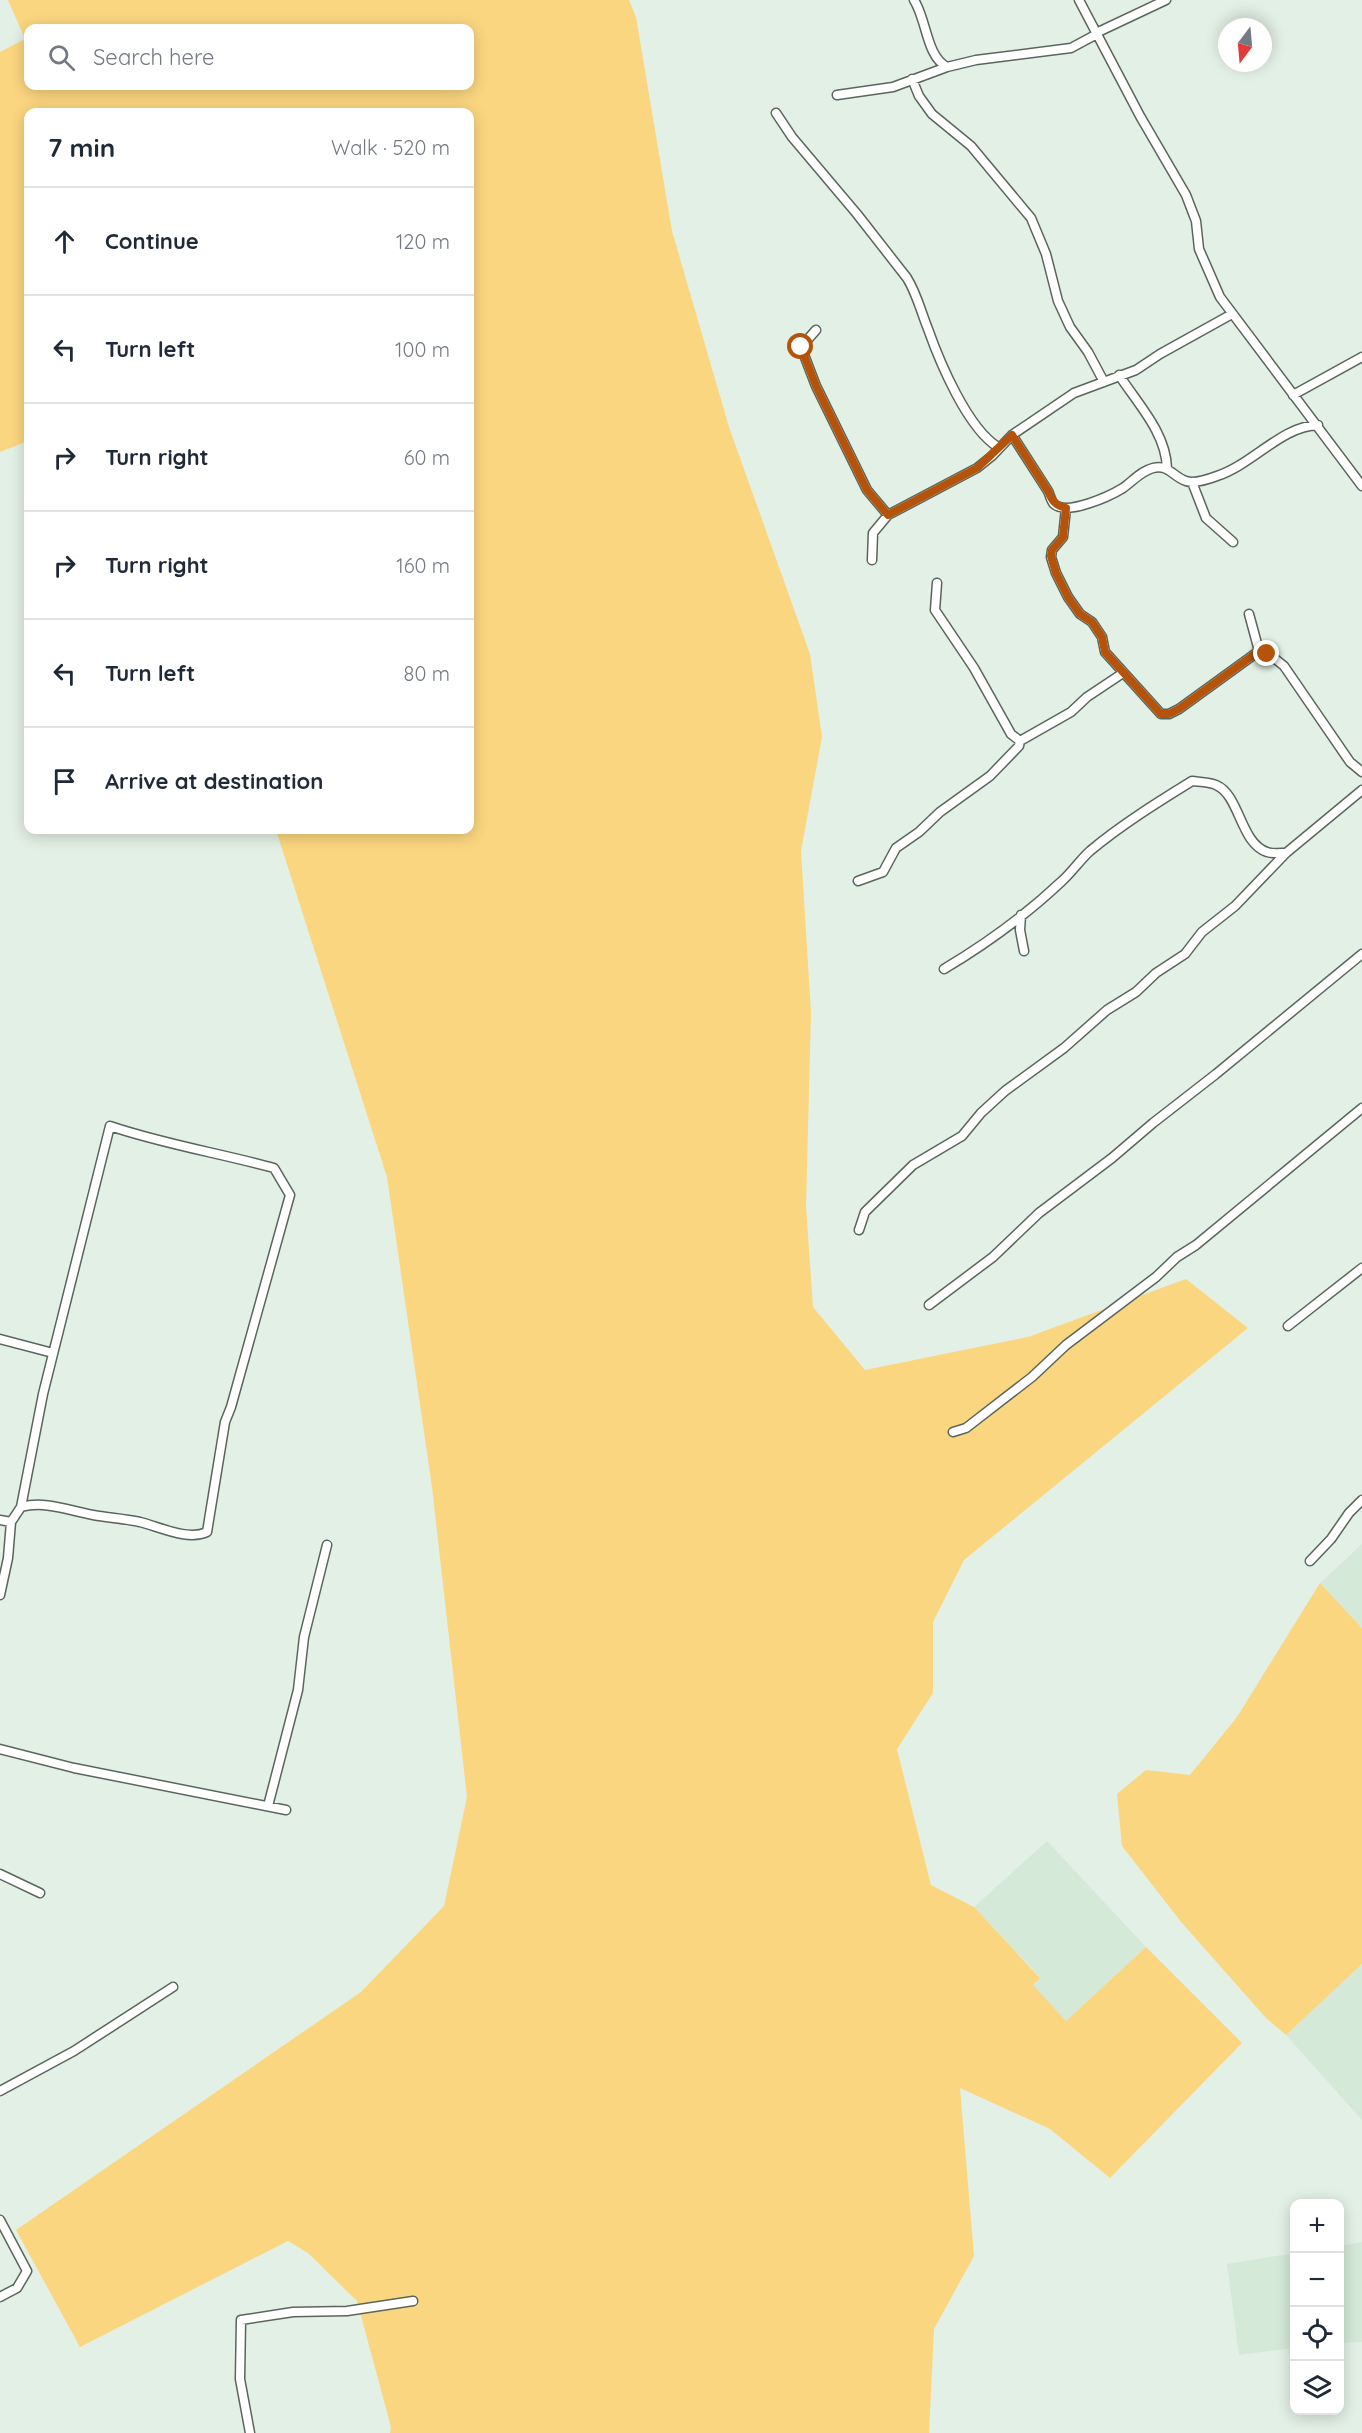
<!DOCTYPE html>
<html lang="en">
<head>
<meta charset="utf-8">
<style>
  :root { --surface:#fff; --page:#f2f2f3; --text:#1f2937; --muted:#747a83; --line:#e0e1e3 }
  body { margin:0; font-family:Quicksand,sans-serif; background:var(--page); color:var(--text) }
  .controls { position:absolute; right:18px; bottom:18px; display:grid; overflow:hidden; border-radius:12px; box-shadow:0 3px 15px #0003 }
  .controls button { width:54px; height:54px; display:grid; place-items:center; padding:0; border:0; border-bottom:2px solid var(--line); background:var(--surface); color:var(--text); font:30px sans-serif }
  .compass { position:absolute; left:1218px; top:18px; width:54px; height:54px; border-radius:50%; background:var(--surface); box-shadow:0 3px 15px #0003; rotate:196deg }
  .stop { position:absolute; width:18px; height:18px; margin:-14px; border:4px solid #b45309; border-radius:50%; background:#fff }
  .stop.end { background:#b45309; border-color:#fff; box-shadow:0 2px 6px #0008 }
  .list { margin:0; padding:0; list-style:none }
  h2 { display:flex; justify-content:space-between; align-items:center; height:78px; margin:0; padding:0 24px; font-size:26px }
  h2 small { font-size:20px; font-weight:400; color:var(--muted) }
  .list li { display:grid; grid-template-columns:39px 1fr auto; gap:18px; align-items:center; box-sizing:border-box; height:108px; padding:0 24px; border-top:2px solid var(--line) }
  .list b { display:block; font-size:22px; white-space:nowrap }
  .list em { font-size:20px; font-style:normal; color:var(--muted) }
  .icon { flex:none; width:33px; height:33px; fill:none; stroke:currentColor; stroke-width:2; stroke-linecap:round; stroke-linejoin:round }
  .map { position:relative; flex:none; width:1362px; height:2433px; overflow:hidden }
  .search { position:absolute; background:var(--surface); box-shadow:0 3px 15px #0003; left:24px; top:24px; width:450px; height:66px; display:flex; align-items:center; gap:15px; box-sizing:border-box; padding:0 21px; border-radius:12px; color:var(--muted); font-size:22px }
  .panel { position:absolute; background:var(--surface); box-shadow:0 3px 15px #0003; left:24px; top:108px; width:450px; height:726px; border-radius:12px }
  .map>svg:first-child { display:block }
</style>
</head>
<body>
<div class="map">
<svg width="1362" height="2433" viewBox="0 0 1362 2433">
  <rect width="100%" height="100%" fill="#e3f0e5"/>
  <path fill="#d5e9d8" d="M 1362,1544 L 1362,1628 L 1320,1583 Z
    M 1047,1841 L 1146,1947 L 1066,2021 L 1032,1985 L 1040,1977 L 974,1907 Z
    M 1362,1964 L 1362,2120 L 1286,2035 Z
    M 1362,2242 L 1362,2342 L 1340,2343 L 1340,2246 Z
    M 1294,2253 L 1294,2348 L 1239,2355 L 1227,2264 Z"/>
  <path fill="#fbd680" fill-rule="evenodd" d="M 8,0 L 629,0 L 636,17 L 672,231 L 729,427 L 810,654 L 822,737 L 801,851 L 811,1013 L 806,1206 L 813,1307 L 865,1370 L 1028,1337 L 1186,1279 L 1248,1328 L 964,1560 L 933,1622 L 933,1693 L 897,1749 L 931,1885 L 974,1907 L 1040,1978 L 1033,1985 L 1066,2021 L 1146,1947 L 1242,2043 L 1110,2178 L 1050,2129 L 960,2088 L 974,2256 L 934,2329 L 929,2433 L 390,2433 L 391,2427 L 357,2301 L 308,2253 L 288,2241 L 80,2347 L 16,2230 L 361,1992 L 444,1906 L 467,1797 L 432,1487 L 387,1177 L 276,830 L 470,830 L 470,112 L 28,112 L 28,441 L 0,452 L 0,52 L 25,39 ZM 28,28 L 470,28 L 470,86 L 28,86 Z
    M 1320,1583 L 1362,1628 L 1362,1964 L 1286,2035 L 1266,2018 L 1182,1923 L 1122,1846 L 1117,1794 L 1146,1770 L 1190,1775 L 1237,1717 Z"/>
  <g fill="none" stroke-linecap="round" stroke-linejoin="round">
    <g stroke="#5a665c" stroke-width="11">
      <path id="street" d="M 914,0 C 927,20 926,56 947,67 L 976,60 L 1071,48 L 1097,34
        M 1079,0 L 1140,116 L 1186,195 L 1196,221 L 1199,249 L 1220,297 L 1362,486
        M 1096,33 L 1166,0
        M 912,79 L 919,96 L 932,114 L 971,146 L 1031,218 L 1046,254 L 1058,301 L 1070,327 L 1088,352 L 1104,382
        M 837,95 L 893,87 L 947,67
        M 776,113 L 792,137 L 857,214 L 907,278 C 917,294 921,312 928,329 C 940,363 968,429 998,447
        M 816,330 L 801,347 L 816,386 L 867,490 L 888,515
        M 1119,375 C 1138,404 1166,433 1167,468
        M 1293,395 L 1362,357
        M 1012,435 L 1048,491 C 1050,495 1051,501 1054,504 C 1067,516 1110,496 1123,488 C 1133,481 1141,471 1153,468 C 1169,464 1173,477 1186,481 C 1194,484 1209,479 1217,476 C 1253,464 1282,426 1318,425
        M 1192,482 L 1206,518 L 1233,542
        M 1066,508 L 1063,537 L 1052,550 L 1051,557 L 1056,573 L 1068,597 L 1080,614 L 1092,622 L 1102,637 L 1105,652 L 1161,714 L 1169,714 L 1179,709 L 1259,651
        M 872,560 L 873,533 L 888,515 L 977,468 L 992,456 L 1012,435 L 1074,393 L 1136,370 L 1160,354 L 1232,314
        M 937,583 L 935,610 L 974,668 L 1011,734 L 1020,741
        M 1249,614 L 1259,651
        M 1259,651 L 1274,658 L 1284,666 L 1350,762 L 1362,772
        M 858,881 L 883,872 L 896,848 L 919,832 L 940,812 L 990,776 L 1019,746 L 1020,741 L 1071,712 L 1087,697 L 1123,673
        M 1021,915 L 1020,930 L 1024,951
        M 944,969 C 986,944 1026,915 1062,881 C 1072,872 1080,860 1090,851 C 1121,825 1158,802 1192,781 C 1200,782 1209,782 1216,785 C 1240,795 1240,843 1267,852 C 1272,854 1280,853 1286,853
        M 859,1230 L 865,1212 L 913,1165 L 962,1136 L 981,1113 L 1005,1091 L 1064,1048 L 1107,1010 L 1136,992 L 1156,973 L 1185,954 L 1202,932 L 1235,906 L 1286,853 L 1362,790
        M 929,1305 L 993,1257 L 1039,1213 L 1112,1158 L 1153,1123 L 1216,1074 L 1362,954
        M 1288,1326 L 1362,1268
        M 0,1339 L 53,1353
        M 953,1432 L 966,1428 L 1032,1377 L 1066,1345 L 1156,1277 L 1177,1257 L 1196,1245 L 1362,1108
        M 0,1520 L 11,1522 L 8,1558 L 0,1595
        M 11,1522 L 21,1507 L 43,1394 L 110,1126 C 163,1144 219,1153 274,1168 L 290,1195 L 231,1407 L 225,1422 L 207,1532 C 188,1541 160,1527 140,1522 C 126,1519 113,1518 99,1516 C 72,1512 47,1500 21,1507
        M 1310,1561 L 1331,1539 L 1349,1513 L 1362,1500
        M 0,1749 L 74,1768 L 286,1810
        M 268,1806 L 298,1690 L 304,1637 L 327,1545
        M 0,1874 L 40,1893
        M 0,2091 L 74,2051 L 173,1987
        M 0,2220 L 27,2271 L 17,2288 L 0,2297
        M 250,2433 L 240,2379 L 241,2320 L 293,2312 L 347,2311 L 413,2301"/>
    </g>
    <use href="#street" stroke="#fff" stroke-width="8"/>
  </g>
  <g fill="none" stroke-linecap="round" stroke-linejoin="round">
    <path stroke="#b45309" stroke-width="8" d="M 801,347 L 816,386 L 867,490 L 888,515 L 977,468 L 1012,435 L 1048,491 C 1053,502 1055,505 1066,508 L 1063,537 L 1052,550 L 1051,556 L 1056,573 L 1068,597 L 1080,614 L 1092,622 L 1102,637 L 1105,652 L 1161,714 L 1169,714 L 1179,709 L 1259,651 L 1267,654"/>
  </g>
</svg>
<div class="controls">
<button>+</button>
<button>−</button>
<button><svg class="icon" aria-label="locate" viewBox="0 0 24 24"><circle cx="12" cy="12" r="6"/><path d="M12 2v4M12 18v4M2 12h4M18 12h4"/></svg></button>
<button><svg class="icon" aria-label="layers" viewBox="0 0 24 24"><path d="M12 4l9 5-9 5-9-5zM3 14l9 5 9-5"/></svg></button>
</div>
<svg class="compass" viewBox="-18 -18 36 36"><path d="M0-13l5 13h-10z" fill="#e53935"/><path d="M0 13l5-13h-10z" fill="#747a83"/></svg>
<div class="stop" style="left:801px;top:347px"></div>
<div class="stop end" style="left:1267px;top:654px"></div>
<div class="search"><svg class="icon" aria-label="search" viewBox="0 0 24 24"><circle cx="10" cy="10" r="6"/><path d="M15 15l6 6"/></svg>Search here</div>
<section class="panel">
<h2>7 min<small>Walk · 520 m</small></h2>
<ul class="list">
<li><svg class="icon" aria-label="ahead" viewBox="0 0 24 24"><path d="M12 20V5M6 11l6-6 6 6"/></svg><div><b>Continue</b></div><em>120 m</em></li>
<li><svg class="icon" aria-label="left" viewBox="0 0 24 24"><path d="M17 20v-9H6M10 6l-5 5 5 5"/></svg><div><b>Turn left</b></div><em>100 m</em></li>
<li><svg class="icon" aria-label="right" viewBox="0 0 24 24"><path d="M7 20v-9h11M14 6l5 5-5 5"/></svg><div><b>Turn right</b></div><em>60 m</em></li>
<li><svg class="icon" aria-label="right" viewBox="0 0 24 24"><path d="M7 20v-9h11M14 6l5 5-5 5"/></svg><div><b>Turn right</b></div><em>160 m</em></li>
<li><svg class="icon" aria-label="left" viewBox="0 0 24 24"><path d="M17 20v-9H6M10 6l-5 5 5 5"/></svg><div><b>Turn left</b></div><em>80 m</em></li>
<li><svg class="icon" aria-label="arrive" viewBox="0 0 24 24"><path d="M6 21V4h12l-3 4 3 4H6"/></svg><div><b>Arrive at destination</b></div></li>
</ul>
</section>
</div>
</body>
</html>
